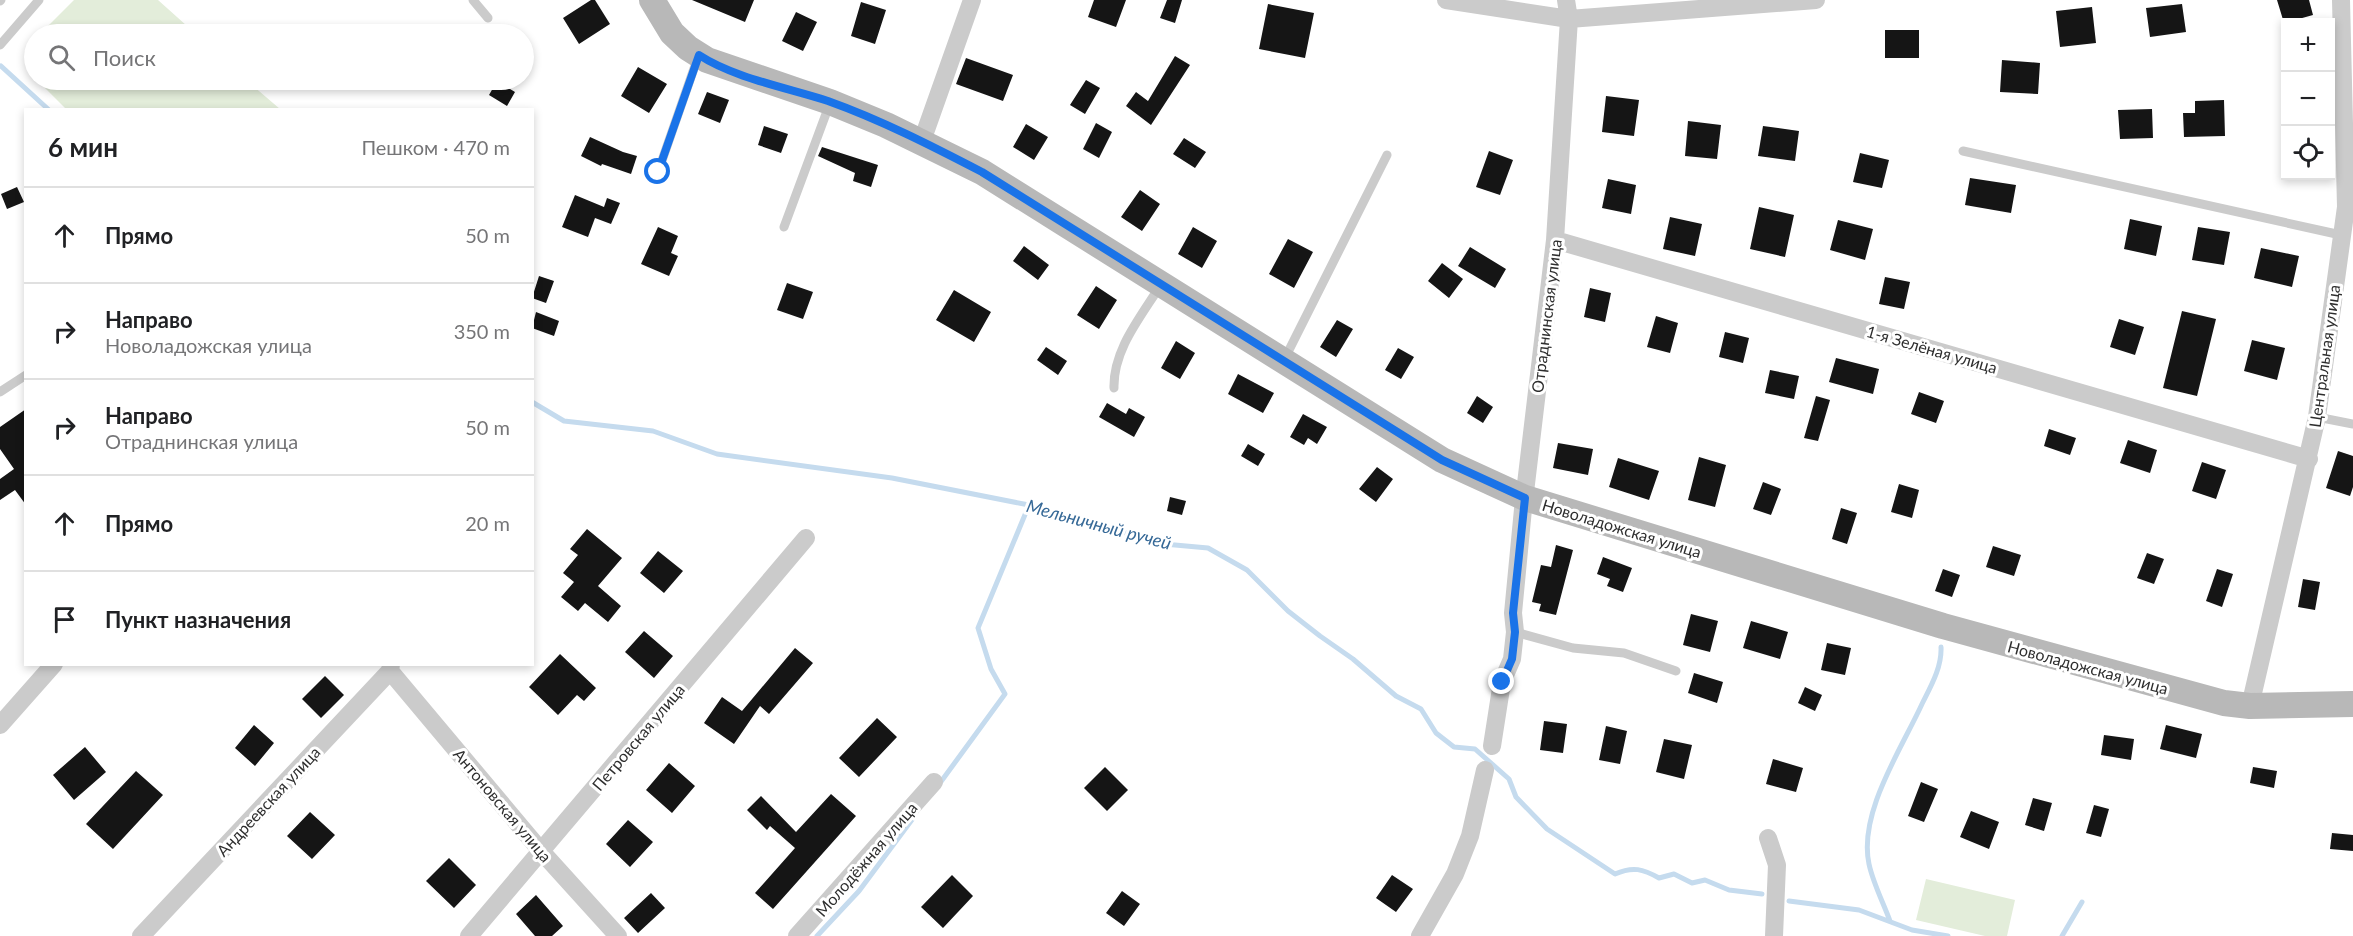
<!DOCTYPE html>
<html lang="ru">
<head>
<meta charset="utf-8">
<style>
  :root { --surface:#fff; --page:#f2f2f2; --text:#202124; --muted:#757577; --line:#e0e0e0 }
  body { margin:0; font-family:Lato,sans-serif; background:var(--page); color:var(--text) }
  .controls { position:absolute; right:18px; top:18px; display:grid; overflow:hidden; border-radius:0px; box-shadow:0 3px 9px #0003 }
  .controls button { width:54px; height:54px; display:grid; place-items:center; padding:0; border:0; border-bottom:2px solid var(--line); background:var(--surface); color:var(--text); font:30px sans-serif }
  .stop { position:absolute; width:18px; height:18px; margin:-14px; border:4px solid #1a73e8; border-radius:50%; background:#fff }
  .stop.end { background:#1a73e8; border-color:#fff; box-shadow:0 2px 6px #0008 }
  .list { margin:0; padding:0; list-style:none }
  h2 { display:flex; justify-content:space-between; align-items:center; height:78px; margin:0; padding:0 24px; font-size:26px }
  h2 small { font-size:20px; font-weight:400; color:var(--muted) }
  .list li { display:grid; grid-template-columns:39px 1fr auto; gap:18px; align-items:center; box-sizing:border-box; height:96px; padding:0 24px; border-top:2px solid var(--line) }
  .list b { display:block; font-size:22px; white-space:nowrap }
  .list p { margin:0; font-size:20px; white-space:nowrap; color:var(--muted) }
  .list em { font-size:20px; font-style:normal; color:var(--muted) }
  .icon { flex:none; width:33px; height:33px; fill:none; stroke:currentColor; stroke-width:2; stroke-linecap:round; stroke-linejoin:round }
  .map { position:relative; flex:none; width:2353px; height:936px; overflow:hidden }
  .search { position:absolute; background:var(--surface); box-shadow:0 3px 9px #0003; left:24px; top:24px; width:510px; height:66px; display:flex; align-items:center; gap:15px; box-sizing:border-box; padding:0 21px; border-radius:33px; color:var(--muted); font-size:22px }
  .panel { position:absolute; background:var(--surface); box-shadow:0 3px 9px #0003; left:24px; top:108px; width:510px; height:558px; border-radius:0px }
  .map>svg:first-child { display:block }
</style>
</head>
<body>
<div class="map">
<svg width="2353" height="936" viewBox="0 0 2353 936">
  <rect width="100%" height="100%" fill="#fff"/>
  <path fill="#e3edda" d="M 74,0 L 158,0 L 196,34 L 40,34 Z
    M 37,80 L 246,80 L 280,109 L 66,109 Z
    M 1926,879 L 2015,900 L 2007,936 L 1985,936 L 1916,920 Z"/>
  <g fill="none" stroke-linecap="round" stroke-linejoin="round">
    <path stroke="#c5dbee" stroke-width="5" d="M 1,66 L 49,110
      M 532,402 L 564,421 L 653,431 L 717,454 L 892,478 L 1029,505 L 1164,544 L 1208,548 L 1247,570 L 1288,611 L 1320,636 L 1353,659 L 1396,696 L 1421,709 L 1436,733 L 1454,747 L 1475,749 L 1509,779 L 1516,797 L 1547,829 L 1615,874 C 1633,866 1643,869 1659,878 L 1674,874 L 1692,883 L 1705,880 L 1729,890 L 1762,894
      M 940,783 L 1005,694 L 991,669 L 978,628 L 1029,505
      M 1789,901 L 1859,910 L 1912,930 L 1948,936
      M 1890,921 C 1883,902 1873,883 1869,864 C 1858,813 1902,748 1922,704 C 1931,686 1942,667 1941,647
      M 817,936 L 859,891 L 914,817
      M 2062,936 L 2082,902"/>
  </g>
  <path fill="#151515" d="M 591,0 L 595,0 L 610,24 L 579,44 L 563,18 Z
    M 692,0 L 754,0 L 745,22 Z
    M 1094,0 L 1126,0 L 1116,27 L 1088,17 Z
    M 1167,0 L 1182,0 L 1175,23 L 1160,18 Z
    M 2277,0 L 2309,0 L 2313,15 L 2284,23 Z
    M 861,2 L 886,10 L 875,44 L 851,36 Z
    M 1268,4 L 1314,13 L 1305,58 L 1259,49 Z
    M 2182,4 L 2186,32 L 2150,37 L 2146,8 Z
    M 2092,7 L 2096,43 L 2060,47 L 2056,11 Z
    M 796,12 L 817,22 L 803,51 L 782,41 Z
    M 1885,30 L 1919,30 L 1919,58 L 1885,58 Z
    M 1175,56 L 1190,65 L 1151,125 L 1126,106 L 1136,92 L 1148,101 Z
    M 966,58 L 1013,75 L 1003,101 L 956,84 Z
    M 2002,60 L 2040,63 L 2038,94 L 2000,92 Z
    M 638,67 L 667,84 L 649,113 L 621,96 Z
    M 1086,80 L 1100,88 L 1085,114 L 1070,105 Z
    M 497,81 L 515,92 L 507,106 L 489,95 Z
    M 707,92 L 729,100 L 720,123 L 698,114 Z
    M 1606,96 L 1639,100 L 1634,136 L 1602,132 Z
    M 2224,100 L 2225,136 L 2184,137 L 2183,113 L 2195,113 L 2195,101 Z
    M 2152,109 L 2153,138 L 2120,139 L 2118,110 Z
    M 1688,121 L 1721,125 L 1717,159 L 1685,156 Z
    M 1096,123 L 1112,132 L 1099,158 L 1083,149 Z
    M 1026,124 L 1048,137 L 1034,160 L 1013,147 Z
    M 764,126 L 788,134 L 781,153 L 758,145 Z
    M 1763,126 L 1799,131 L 1795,161 L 1758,156 Z
    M 590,137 L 623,152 L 637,156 L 631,174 L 602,164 L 601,166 L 581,156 Z
    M 1184,138 L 1206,152 L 1195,168 L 1173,154 Z
    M 822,147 L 878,165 L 871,187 L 853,181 L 855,173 L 818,156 Z
    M 1489,151 L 1513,160 L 1500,195 L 1476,187 Z
    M 1860,153 L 1889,160 L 1882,188 L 1853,182 Z
    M 1970,178 L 2016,185 L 2011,213 L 1965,205 Z
    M 1608,179 L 1636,185 L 1631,214 L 1602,208 Z
    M 17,187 L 24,202 L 7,209 L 1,194 Z
    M 1140,190 L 1160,204 L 1142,231 L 1121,217 Z
    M 575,195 L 604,207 L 607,198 L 620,203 L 611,224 L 595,218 L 588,237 L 562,227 Z
    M 1759,207 L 1794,215 L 1785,257 L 1750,249 Z
    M 1670,217 L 1702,224 L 1695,256 L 1663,249 Z
    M 2130,219 L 2162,226 L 2156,256 L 2124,249 Z
    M 1838,220 L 1873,229 L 1865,260 L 1830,250 Z
    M 658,227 L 678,236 L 671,253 L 678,256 L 669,276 L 641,264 Z
    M 1193,227 L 1217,241 L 1202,268 L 1178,254 Z
    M 2198,227 L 2230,232 L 2224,265 L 2192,260 Z
    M 1288,239 L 1313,252 L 1294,288 L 1269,274 Z
    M 1024,246 L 1049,265 L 1038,280 L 1013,261 Z
    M 1470,247 L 1506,269 L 1495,288 L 1458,266 Z
    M 2261,248 L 2299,256 L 2292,287 L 2254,278 Z
    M 1442,263 L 1463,279 L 1449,298 L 1428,281 Z
    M 539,276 L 554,281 L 546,303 L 532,298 Z
    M 1885,277 L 1910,282 L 1904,309 L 1879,304 Z
    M 787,283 L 813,292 L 803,319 L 777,310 Z
    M 1096,286 L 1117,300 L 1099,329 L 1077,315 Z
    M 1590,288 L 1611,293 L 1605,322 L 1584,317 Z
    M 954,290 L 991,312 L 974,342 L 936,320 Z
    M 2182,311 L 2216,319 L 2197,396 L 2163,388 Z
    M 536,312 L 559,321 L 554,336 L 532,328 Z
    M 1656,316 L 1678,323 L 1670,353 L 1647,347 Z
    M 2119,319 L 2144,327 L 2135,355 L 2110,347 Z
    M 1337,320 L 1353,329 L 1336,357 L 1320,347 Z
    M 1725,332 L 1749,338 L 1743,363 L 1719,357 Z
    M 2252,340 L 2285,348 L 2277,380 L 2244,371 Z
    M 1176,341 L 1195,353 L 1180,379 L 1161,368 Z
    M 1046,347 L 1067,361 L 1058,375 L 1037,360 Z
    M 1398,348 L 1414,357 L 1401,379 L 1385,370 Z
    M 1836,358 L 1879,369 L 1873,394 L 1829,382 Z
    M 1770,370 L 1799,376 L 1794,399 L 1765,393 Z
    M 1238,374 L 1274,393 L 1263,413 L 1228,394 Z
    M 1919,392 L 1944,401 L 1936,423 L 1911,414 Z
    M 1477,396 L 1493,407 L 1483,423 L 1467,413 Z
    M 1816,396 L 1830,400 L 1818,441 L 1804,438 Z
    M 1107,403 L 1126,414 L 1129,408 L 1145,417 L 1134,437 L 1099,417 Z
    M 26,409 L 26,505 L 15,490 L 0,500 L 0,479 L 14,469 L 0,449 L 0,427 Z
    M 1303,414 L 1327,427 L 1317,444 L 1308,438 L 1304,445 L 1290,437 Z
    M 2049,429 L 2076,438 L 2070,455 L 2044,446 Z
    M 2128,440 L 2157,450 L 2150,473 L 2120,463 Z
    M 1558,443 L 1593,449 L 1588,475 L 1553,468 Z
    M 1248,444 L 1265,454 L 1258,466 L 1241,456 Z
    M 2338,451 L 2353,456 L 2353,487 L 2350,496 L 2326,488 Z
    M 1699,457 L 1726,465 L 1715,507 L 1688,500 Z
    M 1618,458 L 1659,471 L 1649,500 L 1609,487 Z
    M 2202,462 L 2226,470 L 2216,499 L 2192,491 Z
    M 1377,467 L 1393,479 L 1376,502 L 1359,489 Z
    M 1763,482 L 1781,489 L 1771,515 L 1753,509 Z
    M 1899,484 L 1919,490 L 1912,518 L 1891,512 Z
    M 1170,497 L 1186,501 L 1182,515 L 1167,511 Z
    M 1841,508 L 1857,513 L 1847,544 L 1832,539 Z
    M 587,529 L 622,558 L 598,586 L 621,606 L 608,622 L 585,603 L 578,611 L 561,597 L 574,582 L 563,573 L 578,555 L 570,549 Z
    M 1556,545 L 1573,550 L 1556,615 L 1539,611 L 1541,604 L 1532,602 L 1541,565 L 1551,567 Z
    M 1993,546 L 2021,555 L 2014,576 L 1986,567 Z
    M 658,551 L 683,571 L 664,593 L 640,573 Z
    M 2147,553 L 2164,559 L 2154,584 L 2137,578 Z
    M 1603,557 L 1632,568 L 1623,592 L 1607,586 L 1610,579 L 1597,574 Z
    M 1943,569 L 1960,575 L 1952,597 L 1935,591 Z
    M 2217,569 L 2233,574 L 2222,607 L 2206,601 Z
    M 2303,579 L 2320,582 L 2315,610 L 2298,607 Z
    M 1691,614 L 1718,621 L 1710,652 L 1683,645 Z
    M 1751,621 L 1788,632 L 1780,659 L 1743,648 Z
    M 644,631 L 673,656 L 654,678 L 625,652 Z
    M 1827,643 L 1851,648 L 1845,675 L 1821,670 Z
    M 795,648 L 813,663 L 769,714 L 760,706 L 734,744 L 704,723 L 722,697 L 742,711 Z
    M 560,654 L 596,688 L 584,701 L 577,695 L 558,715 L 529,687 Z
    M 1694,673 L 1723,682 L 1717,703 L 1688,693 Z
    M 325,676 L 344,695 L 321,718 L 302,699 Z
    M 1805,687 L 1822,695 L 1815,711 L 1798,703 Z
    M 877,718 L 897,737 L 859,777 L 839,758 Z
    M 1544,721 L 1567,724 L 1563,753 L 1540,750 Z
    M 254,725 L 274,743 L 255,766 L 235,748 Z
    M 2166,725 L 2202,734 L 2196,758 L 2160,749 Z
    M 1606,726 L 1627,731 L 1620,764 L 1599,760 Z
    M 2104,735 L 2134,739 L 2131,760 L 2101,755 Z
    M 1664,739 L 1692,745 L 1684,779 L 1656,772 Z
    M 85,747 L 106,772 L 74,800 L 53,775 Z
    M 1773,759 L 1803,768 L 1796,792 L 1766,784 Z
    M 669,763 L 695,786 L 672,813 L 646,790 Z
    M 1105,767 L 1128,790 L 1107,811 L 1084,788 Z
    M 2253,767 L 2277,771 L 2274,788 L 2250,783 Z
    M 136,771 L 163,795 L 113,849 L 86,824 Z
    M 1921,782 L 1938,789 L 1924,822 L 1908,816 Z
    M 831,794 L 856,816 L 773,909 L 755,893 L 795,848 L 770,826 L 767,830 L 747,810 L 761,796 L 796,832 Z
    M 2033,798 L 2052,803 L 2044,831 L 2025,825 Z
    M 2094,805 L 2109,809 L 2101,837 L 2086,833 Z
    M 1971,811 L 1999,822 L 1989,849 L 1960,837 Z
    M 310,812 L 335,835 L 312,859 L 287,836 Z
    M 628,820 L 653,842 L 630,867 L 606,844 Z
    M 2332,833 L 2353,835 L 2353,851 L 2330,849 Z
    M 449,858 L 476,885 L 454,908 L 426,881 Z
    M 952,875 L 973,896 L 943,928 L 921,907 Z
    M 1392,875 L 1413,889 L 1396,912 L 1376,898 Z
    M 1122,891 L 1140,904 L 1124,926 L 1106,913 Z
    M 651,893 L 665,908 L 638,933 L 624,918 Z
    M 536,895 L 563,926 L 552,936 L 535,936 L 516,914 Z"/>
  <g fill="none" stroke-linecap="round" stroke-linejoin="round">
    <path stroke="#cbcbcb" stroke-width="9" d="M 473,0 L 488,18
      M 0,1 L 1,0
      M 0,45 L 39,0
      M 1963,151 L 2341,235
      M 658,172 L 698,57
      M 784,227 L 830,103
      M 1284,360 L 1387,155
      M 1114,388 C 1113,350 1140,318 1160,286
      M 0,392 L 26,375
      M 2317,417 L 2353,424
      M 1515,632 L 1573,648 L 1624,653 L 1676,671"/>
    <path stroke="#cbcbcb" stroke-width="18" d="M 1446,0 L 1569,19 L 1816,0
      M 922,141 L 972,0
      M 1555,240 L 2309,459
      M 390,671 L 541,851 L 618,936
      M 2250,706 L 2317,417 L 2346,207 L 2341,0
      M 0,725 L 54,664
      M 1492,746 L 1502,682 L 1512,659 L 1515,632 L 1513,613 L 1523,509 L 1555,240 L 1569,19 L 1566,0
      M 1768,838 L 1777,865 L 1774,936
      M 141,936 L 390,671 L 391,664
      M 469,936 L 806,538
      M 797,936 L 934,782
      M 1420,936 L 1455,874 L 1470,836 L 1485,770"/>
    <path stroke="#b8b8b8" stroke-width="26" d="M 652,0 L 672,33 L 688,48 L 707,60 L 830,102 L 886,125 L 982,172 L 1442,460 L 1525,498 L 1943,626 L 2224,703 L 2250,706 L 2353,704"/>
  </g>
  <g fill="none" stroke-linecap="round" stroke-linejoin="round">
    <path stroke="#1a73e8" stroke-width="8" d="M 658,172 L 699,55 C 734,78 788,88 828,101 C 881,120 932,146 982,172 L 1442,460 L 1525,498 L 1513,613 L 1515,632 L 1512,659 L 1502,682"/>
  </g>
  <g text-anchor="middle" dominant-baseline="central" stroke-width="6" stroke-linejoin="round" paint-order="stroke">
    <g font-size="16" fill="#2e2e2e" stroke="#fff">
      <text transform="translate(1546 316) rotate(-83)">Отраднинская улица</text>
      <text transform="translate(1932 349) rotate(16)">1-я Зелёная улица</text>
      <text transform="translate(2324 356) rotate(-82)">Центральная улица</text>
      <text transform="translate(1622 528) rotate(17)">Новоладожская улица</text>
      <text transform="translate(2088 667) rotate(15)">Новоладожская улица</text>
      <text transform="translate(638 737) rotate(-50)">Петровская улица</text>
      <text transform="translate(268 801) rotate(-47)">Андреевская улица</text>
      <text transform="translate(503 805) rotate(50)">Антоновская улица</text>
      <text transform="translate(866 859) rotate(-49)">Молодёжная улица</text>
    </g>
    <g font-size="18" font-style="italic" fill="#366997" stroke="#fff">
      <text transform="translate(1099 524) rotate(15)">Мельничный ручей</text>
    </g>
  </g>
</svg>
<div class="controls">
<button>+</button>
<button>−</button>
<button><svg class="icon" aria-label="locate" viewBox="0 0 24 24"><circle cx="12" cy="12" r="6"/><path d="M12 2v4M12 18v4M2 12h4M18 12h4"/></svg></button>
</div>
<div class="stop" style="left:658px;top:172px"></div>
<div class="stop end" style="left:1502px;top:682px"></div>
<div class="search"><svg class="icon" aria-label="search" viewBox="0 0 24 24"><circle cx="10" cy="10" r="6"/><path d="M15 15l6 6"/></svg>Поиск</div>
<section class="panel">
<h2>6 мин<small>Пешком · 470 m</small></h2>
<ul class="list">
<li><svg class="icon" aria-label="ahead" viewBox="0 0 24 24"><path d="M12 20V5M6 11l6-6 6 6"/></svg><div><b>Прямо</b></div><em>50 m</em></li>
<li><svg class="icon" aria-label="right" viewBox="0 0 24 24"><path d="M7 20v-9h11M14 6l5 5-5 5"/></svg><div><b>Направо</b><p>Новоладожская улица</p></div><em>350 m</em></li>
<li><svg class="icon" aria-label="right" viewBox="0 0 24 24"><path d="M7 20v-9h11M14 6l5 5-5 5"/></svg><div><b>Направо</b><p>Отраднинская улица</p></div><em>50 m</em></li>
<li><svg class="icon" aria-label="ahead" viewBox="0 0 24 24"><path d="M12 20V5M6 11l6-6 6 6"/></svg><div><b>Прямо</b></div><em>20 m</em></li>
<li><svg class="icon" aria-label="arrive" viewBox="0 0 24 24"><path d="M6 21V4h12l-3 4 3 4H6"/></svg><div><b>Пункт назначения</b></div></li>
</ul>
</section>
</div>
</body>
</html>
